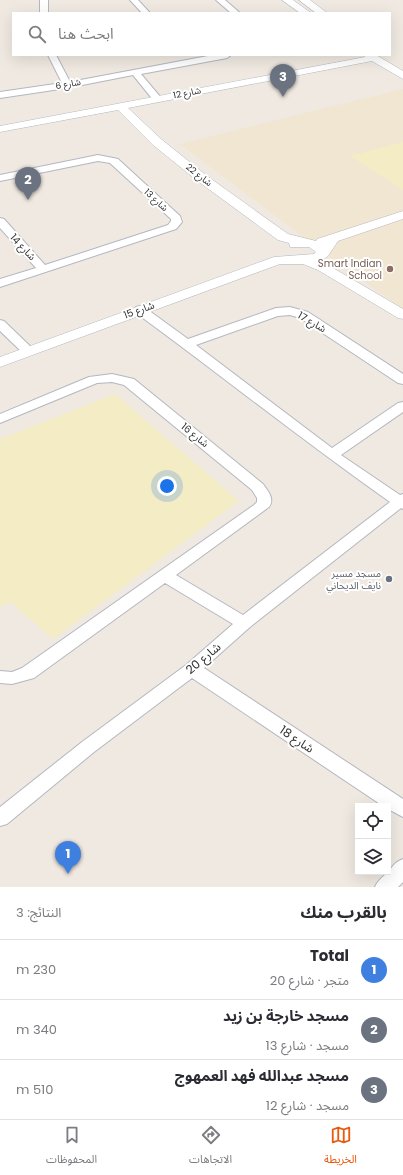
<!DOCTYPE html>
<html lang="ar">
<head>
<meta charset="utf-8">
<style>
  :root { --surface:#fff; --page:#f2f2f3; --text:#2b2b33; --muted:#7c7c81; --line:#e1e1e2; --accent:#ea580c }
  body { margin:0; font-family:Poppins,"Noto Sans Arabic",sans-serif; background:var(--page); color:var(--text); direction:rtl }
  .controls { position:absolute; right:12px; bottom:12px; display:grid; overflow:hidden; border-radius:0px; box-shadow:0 4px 16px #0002 }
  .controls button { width:36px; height:36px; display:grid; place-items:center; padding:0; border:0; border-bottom:1px solid var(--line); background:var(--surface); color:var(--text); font:20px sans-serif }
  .you { position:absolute; left:167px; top:486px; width:14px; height:14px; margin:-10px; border:3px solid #fff; border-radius:50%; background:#1a73e8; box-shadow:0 0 0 6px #1a73e833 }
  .badge { display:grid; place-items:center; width:26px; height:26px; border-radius:50%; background:var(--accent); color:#fff; font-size:13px; font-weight:700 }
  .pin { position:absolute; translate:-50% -33px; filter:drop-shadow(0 1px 2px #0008) }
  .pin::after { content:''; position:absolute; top:21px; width:14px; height:12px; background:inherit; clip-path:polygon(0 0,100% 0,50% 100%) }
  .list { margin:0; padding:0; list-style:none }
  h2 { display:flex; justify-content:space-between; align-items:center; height:52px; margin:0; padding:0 16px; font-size:17px }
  h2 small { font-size:13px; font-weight:400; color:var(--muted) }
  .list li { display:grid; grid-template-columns:26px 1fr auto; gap:12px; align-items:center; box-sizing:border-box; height:60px; padding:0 16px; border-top:1px solid var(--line) }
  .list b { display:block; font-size:15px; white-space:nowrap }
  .list p { margin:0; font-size:13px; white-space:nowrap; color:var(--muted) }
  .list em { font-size:13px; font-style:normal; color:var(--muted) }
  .icon { flex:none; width:22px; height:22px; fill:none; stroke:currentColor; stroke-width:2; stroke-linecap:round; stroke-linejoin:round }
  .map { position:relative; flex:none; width:403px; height:887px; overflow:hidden; direction:ltr }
  .search { position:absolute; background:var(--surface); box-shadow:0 4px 16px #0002; left:12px; right:12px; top:12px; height:44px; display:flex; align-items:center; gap:10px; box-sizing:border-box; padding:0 14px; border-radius:0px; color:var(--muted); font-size:15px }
  .sheet { height:232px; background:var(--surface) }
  nav { display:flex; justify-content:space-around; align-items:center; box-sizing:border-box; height:56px; border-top:1px solid var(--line); background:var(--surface); font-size:11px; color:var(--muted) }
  nav a { display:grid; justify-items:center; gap:2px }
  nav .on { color:var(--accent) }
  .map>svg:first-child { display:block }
</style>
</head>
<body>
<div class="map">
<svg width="403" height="887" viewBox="0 0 403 887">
  <rect width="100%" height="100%" fill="#efe9e1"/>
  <path fill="#f0e6d1" d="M 403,89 L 403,309 L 335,261 L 180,144 Z"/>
  <path fill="#f3ecc5" d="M 403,142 L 403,190 L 350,156 Z
    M 115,394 L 239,501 L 53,639 L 10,602 L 0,607 L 0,439 Z"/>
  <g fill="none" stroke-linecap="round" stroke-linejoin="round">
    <g stroke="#b4b7c1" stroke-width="2">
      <path id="minor" d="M 40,0 L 48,0 L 48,13 L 40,13 Z
        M 130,0 L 138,0 L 150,13 L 142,13 Z
        M 216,0 L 225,0 L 240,13 L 231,13 Z
        M 48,55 L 56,55 L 70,82 L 213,55 L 231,55 L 227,58 L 141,74 L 162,99 L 157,102 L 154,101 L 133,75 L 67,88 L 0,98 L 0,92 L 62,83 Z
        M 98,155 L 118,159 L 180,216 L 182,222 L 176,229 L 0,287 L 0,279 L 36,268 L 0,228 L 0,218 L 4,219 L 45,265 L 168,225 L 171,221 L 171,219 L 110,163 L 98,161 L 0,181 L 0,175 Z
        M 140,306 L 144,307 L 188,339 L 276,308 L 290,307 L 308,312 L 403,374 L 403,384 L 398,383 L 300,318 L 290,315 L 278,316 L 196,345 L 332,448 L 398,403 L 403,402 L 403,412 L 341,455 L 400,495 L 403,494 L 403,509 L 401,508 L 250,627 L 204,668 L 403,799 L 403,817 L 388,809 L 388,806 L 383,806 L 192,678 L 94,752 L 7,824 L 0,826 L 0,807 L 82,742 L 186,665 L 233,624 L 165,583 L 34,678 L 12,684 L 0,683 L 0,671 L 12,672 L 22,668 L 254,505 L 257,502 L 257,498 L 252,490 L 124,385 L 112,382 L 97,383 L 0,423 L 0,414 L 89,377 L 112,374 L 134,379 L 263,484 C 268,491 275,499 269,507 L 176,575 L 243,615 L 390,502 C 303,441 221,375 136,313 L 134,310 L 136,307 Z
        M 0,320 L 4,321 L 32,348 L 34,351 L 32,354 L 24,354 L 0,331 Z
        M 403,859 L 403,882 L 398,887 L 375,887 C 378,880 383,877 388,872 C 394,866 393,863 403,859 Z"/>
    </g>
    <g stroke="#b4b7c1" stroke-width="1">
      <path id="tertiary" d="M 282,0 L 293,0 L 311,13 L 300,13 Z
        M 299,0 L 310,0 L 327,13 L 316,13 Z
        M 364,55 L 376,55 L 403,71 L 403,79 L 372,61 L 128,108 L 161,139 L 207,176 L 288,234 L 316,241 L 317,239 L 403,211 L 403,219 L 338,241 L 328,256 L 321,261 L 403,309 L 403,319 L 398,318 L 318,270 L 303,264 L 280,264 L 0,367 L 0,357 L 274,257 L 314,254 L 316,252 L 309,247 L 290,247 L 289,243 L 278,240 L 199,182 L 153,145 L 118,110 L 0,132 L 0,126 L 365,57 Z"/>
    </g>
    <use href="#minor" fill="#fff" fill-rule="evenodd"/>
    <use href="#tertiary" fill="#fff" fill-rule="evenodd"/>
  </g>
  <circle fill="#8d6e63" stroke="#fff" stroke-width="1.5" cx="390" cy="269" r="4"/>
  <circle fill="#6b7280" stroke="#fff" stroke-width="1.5" cx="389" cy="579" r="4"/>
  <g text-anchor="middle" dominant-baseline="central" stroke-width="4" stroke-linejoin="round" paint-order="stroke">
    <g font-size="9" fill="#2e2e2e" stroke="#fff">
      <text transform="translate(68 84) rotate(-10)">شارع 6</text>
      <text transform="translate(187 93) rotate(-11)">شارع 12</text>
      <text transform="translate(199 175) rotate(38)">شارع 22</text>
      <text transform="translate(156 200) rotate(42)">شارع 13</text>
    </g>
    <g font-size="10" fill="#2e2e2e" stroke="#fff">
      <text transform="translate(23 247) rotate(47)">14 شارع</text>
      <text transform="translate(139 310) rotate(-20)">شارع 15</text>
      <text transform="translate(312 322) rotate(30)">شارع 17</text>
      <text transform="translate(195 435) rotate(39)">شارع 16</text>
    </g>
    <g font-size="10" fill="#785e54" stroke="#fff" text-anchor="end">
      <text x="382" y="263">Smart Indian<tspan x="382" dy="12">School</tspan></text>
    </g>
    <g font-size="10" fill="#5b616d" stroke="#fff" text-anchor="end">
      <text x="381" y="573">مسجد مسير<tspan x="381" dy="12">نايف الديحاني</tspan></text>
    </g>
    <g font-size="12" fill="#2e2e2e" stroke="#fff">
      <text transform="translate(203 658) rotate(-40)">شارع 20</text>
      <text transform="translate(297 739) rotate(34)">شارع 18</text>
    </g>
  </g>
</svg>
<div class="controls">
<button><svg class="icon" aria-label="locate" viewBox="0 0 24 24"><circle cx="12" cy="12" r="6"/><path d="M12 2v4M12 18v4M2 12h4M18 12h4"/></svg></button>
<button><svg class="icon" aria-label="layers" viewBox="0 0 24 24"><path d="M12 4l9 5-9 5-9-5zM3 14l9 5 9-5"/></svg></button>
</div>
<div class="you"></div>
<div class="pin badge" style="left:68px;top:874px;background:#3f7fe0">1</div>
<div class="pin badge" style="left:28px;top:200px;background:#6b7280">2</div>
<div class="pin badge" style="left:283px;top:97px;background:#6b7280">3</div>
<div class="search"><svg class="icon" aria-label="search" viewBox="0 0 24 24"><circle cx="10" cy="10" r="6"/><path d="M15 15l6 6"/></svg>ابحث هنا</div>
</div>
<section class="sheet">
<h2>بالقرب منك<small>النتائج: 3</small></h2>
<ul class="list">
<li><span class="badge" style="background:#3f7fe0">1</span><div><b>Total</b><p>متجر · شارع 20</p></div><em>230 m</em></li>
<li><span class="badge" style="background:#6b7280">2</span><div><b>مسجد خارجة بن زيد</b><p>مسجد · شارع 13</p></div><em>340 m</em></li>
<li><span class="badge" style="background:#6b7280">3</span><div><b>مسجد عبدالله فهد العمهوج</b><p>مسجد · شارع 12</p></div><em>510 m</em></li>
</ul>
</section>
<nav>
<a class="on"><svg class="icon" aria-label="map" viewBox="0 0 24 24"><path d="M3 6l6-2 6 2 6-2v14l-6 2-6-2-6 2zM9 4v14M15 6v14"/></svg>الخريطة</a>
<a><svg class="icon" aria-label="directions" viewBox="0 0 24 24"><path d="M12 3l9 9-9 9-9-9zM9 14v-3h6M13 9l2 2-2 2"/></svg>الاتجاهات</a>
<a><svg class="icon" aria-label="saved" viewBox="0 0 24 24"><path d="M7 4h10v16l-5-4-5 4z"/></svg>المحفوظات</a>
</nav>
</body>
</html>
